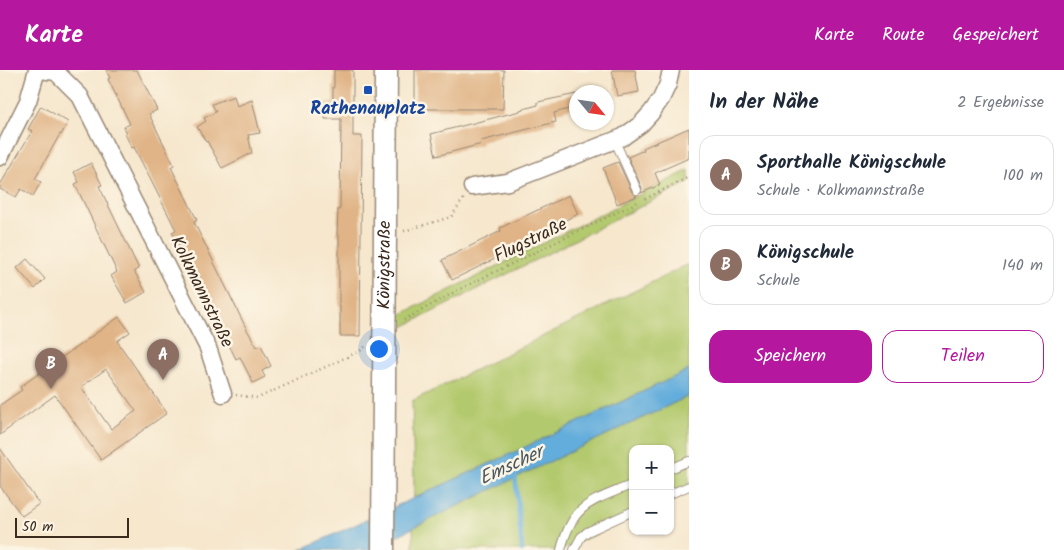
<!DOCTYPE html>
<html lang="de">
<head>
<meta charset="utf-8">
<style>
  :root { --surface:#fff; --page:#f6f6f7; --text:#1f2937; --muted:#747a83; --line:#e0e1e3; --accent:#b5179e }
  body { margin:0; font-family:Kalam,sans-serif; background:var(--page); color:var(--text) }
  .controls { position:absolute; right:15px; bottom:15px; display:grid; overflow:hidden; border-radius:10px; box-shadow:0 1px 4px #0004 }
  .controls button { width:45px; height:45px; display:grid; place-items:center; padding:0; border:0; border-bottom:1px solid var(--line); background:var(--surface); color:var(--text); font:25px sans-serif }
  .compass { position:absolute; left:569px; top:15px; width:45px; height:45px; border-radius:50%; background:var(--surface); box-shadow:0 1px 4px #0004; rotate:119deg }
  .scale { position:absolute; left:15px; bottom:12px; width:114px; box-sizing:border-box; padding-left:5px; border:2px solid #3b2a1e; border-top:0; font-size:14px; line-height:18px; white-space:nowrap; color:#3b2a1e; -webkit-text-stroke:4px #fcf5e5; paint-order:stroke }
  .you { position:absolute; left:378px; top:278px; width:18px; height:18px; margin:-12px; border:4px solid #fff; border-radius:50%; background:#1a73e8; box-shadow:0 0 0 8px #1a73e833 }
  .badge { display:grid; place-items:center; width:32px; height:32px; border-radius:50%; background:var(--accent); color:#fff; font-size:16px; font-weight:700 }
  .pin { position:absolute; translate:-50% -41px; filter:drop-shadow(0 1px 2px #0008) }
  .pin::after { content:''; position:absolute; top:26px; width:18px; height:15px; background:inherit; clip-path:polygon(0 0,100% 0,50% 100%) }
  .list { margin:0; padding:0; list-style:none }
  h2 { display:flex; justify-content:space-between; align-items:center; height:65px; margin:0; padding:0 20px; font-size:21px }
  h2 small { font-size:16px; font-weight:400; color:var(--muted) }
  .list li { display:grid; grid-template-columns:32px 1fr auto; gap:15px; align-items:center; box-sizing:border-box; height:80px; margin:0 10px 10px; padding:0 10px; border:1px solid var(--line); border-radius:15px }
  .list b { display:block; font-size:19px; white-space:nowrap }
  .list p { margin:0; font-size:16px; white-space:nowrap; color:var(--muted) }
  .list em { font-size:16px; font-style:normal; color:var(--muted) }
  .actions { display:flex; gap:10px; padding:15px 20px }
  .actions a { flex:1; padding:11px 0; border:1px solid var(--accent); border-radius:15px; text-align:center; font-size:18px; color:var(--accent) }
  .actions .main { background:var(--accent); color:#fff }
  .map { position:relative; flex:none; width:689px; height:480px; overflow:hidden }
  header { display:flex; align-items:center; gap:30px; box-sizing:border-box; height:70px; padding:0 25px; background:var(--accent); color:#fff }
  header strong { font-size:24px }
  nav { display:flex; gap:28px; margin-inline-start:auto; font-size:18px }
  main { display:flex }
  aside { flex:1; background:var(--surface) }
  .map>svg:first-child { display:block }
</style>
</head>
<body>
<header>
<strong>Karte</strong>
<nav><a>Karte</a><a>Route</a><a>Gespeichert</a></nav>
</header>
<main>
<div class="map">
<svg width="689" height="480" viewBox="0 0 689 480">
  <rect width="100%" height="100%" fill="#fcf5e5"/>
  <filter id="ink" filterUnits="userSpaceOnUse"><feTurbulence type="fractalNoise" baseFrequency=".02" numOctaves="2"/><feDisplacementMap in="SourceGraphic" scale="10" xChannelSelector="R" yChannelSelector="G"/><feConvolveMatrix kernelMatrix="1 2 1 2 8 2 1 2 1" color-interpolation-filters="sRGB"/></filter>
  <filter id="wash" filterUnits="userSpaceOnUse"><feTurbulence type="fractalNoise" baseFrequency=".0096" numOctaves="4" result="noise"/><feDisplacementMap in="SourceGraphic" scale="20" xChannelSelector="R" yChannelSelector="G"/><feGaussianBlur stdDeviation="1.12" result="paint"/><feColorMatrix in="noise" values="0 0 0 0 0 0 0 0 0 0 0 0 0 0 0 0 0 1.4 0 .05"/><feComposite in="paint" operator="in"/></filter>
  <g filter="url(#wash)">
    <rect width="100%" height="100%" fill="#f6e7cd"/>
    <path fill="#b3c96d" stroke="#777a46" d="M 689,100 L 689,112 L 389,264 L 388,251 Z
      M 689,194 L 689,421 L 670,430 L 670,379 L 633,379 L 633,447 L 561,480 L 413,480 L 414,413 L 412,331 Z"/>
    <path fill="#64addc" stroke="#506c7d" d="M 689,300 L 689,326 L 511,410 L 368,480 L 300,480 L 506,386 Z"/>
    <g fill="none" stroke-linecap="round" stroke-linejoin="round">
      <path stroke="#64addc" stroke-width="4.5" d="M 515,404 L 522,480"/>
    </g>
    <g id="blocks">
      <path fill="#e0b486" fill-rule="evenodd" d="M 106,0 L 137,0 L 157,40 L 149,44 L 174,95 L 171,97 L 197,150 L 194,152 L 246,258 L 257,277 L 261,275 L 271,296 L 262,301 L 265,307 L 253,313 L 240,287 L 236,289 L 172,162 L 176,160 L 134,77 L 132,78 L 125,64 L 127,63 L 124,57 L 130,54 L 108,9 L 110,8 Z
        M 334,0 L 353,0 L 353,66 L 362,66 L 360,266 L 340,266 L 340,236 L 339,236 L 339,165 L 337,165 L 338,139 L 340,139 L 341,49 L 325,49 L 325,33 L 333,33 L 333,17 L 334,17 Z
        M 415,0 L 504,0 L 503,39 L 415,39 Z
        M 612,0 L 635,0 L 639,22 L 617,26 Z
        M 576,24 L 576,37 L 554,43 L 556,52 L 481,71 L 482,74 L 436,86 L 431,64 L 520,41 L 520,40 L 538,35 L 538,32 Z
        M 234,26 L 237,36 L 252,30 L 260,63 L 248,65 L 252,83 L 222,98 L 207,71 L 206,72 L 197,57 L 206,51 L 204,48 L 216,42 L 212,34 Z
        M 41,36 L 68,52 L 61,65 L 60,64 L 35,109 L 41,112 L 33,126 L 21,119 L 16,127 L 0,119 L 0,115 L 32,61 L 28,59 Z
        M 689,58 L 689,88 L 655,103 L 660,115 L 641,123 L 642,118 L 628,87 L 644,80 L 643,78 Z
        M 618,92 L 632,122 L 637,126 L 617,134 L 603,98 Z
        M 91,93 L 102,115 L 99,116 L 139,199 L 134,201 L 146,222 L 127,233 L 111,206 L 117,202 L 75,114 L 79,112 L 74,102 Z
        M 569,125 L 578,144 L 509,177 L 511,181 L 452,210 L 442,190 L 501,161 L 500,158 Z
        M 27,189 L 45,209 L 35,219 L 17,198 Z
        M 119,247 L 130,262 L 117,271 L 167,343 L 101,390 L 55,325 L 0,365 L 0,335 L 22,320 L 20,317 ZM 106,299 L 136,341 L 111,359 L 81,317 Z
        M 0,378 L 39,434 L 22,446 L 0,416 Z"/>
    </g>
  </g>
  <g filter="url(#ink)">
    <use href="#blocks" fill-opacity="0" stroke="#988876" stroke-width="1"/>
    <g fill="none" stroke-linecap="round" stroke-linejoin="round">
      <g stroke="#988876" stroke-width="10">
        <path id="lane" d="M 615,71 L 637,120
          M 670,399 L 689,391
          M 670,424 L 689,416
          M 561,480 C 573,432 592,432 633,414
          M 574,480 L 581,467 L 587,462 L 633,441"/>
      </g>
      <g stroke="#988876" stroke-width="19">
        <path id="street" d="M 40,0 L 56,2 L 80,26 L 208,278 L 223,324
          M 0,87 L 28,31 L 37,0
          M 472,117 L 508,112 L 623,67 L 641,54 L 651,43 L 661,29 L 668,14 L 671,0"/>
      </g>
      <g stroke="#988876" stroke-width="25">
        <g id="secondary">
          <path id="s1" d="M 383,480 L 386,0"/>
        </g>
      </g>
      <path stroke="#988876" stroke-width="2.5" stroke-dasharray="1 4" stroke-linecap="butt" d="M 645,129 L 689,107
        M 404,161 L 451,147 L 464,128
        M 404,250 L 462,218 L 640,131
        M 236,325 L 258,328 L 360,281 L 366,276"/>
      <use href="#lane" stroke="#fff" stroke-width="8"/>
      <use href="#street" stroke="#fff" stroke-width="16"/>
      <use href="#secondary" stroke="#fff" stroke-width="22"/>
    </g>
  </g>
  <rect fill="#1a4fb4" stroke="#fcf5e5" stroke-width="2" x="363" y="15" width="10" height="10" rx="2.5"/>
  <g text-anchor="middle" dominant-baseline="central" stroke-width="5" stroke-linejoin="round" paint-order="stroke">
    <g font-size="18" font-weight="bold" fill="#164399" stroke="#fcf5e5">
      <text x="368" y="39">Rathenauplatz</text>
    </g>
    <g font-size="18" fill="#3b2a1e" stroke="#fcf5e5">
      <text transform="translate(531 171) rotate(-26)">Flugstraße</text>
      <text stroke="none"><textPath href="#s1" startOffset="285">Königstraße</textPath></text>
      <text transform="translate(201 222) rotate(64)">Kolkmannstraße</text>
    </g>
    <g font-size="19" font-style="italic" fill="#495860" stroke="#fcf5e5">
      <text transform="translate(511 396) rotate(-25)">Emscher</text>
    </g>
  </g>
</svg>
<div class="controls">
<button>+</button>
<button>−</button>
</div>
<svg class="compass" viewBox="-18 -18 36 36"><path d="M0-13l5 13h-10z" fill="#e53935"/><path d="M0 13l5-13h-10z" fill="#747a83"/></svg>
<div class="scale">50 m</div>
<div class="you"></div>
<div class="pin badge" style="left:163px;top:310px;background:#8d6e63">A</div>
<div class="pin badge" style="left:51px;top:319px;background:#8d6e63">B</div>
</div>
<aside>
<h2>In der Nähe<small>2 Ergebnisse</small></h2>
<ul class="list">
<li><span class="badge" style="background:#8d6e63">A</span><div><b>Sporthalle Königschule</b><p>Schule · Kolkmannstraße</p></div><em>100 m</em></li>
<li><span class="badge" style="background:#8d6e63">B</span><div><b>Königschule</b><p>Schule</p></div><em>140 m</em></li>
</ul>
<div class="actions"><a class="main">Speichern</a><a>Teilen</a></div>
</aside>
</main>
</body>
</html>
